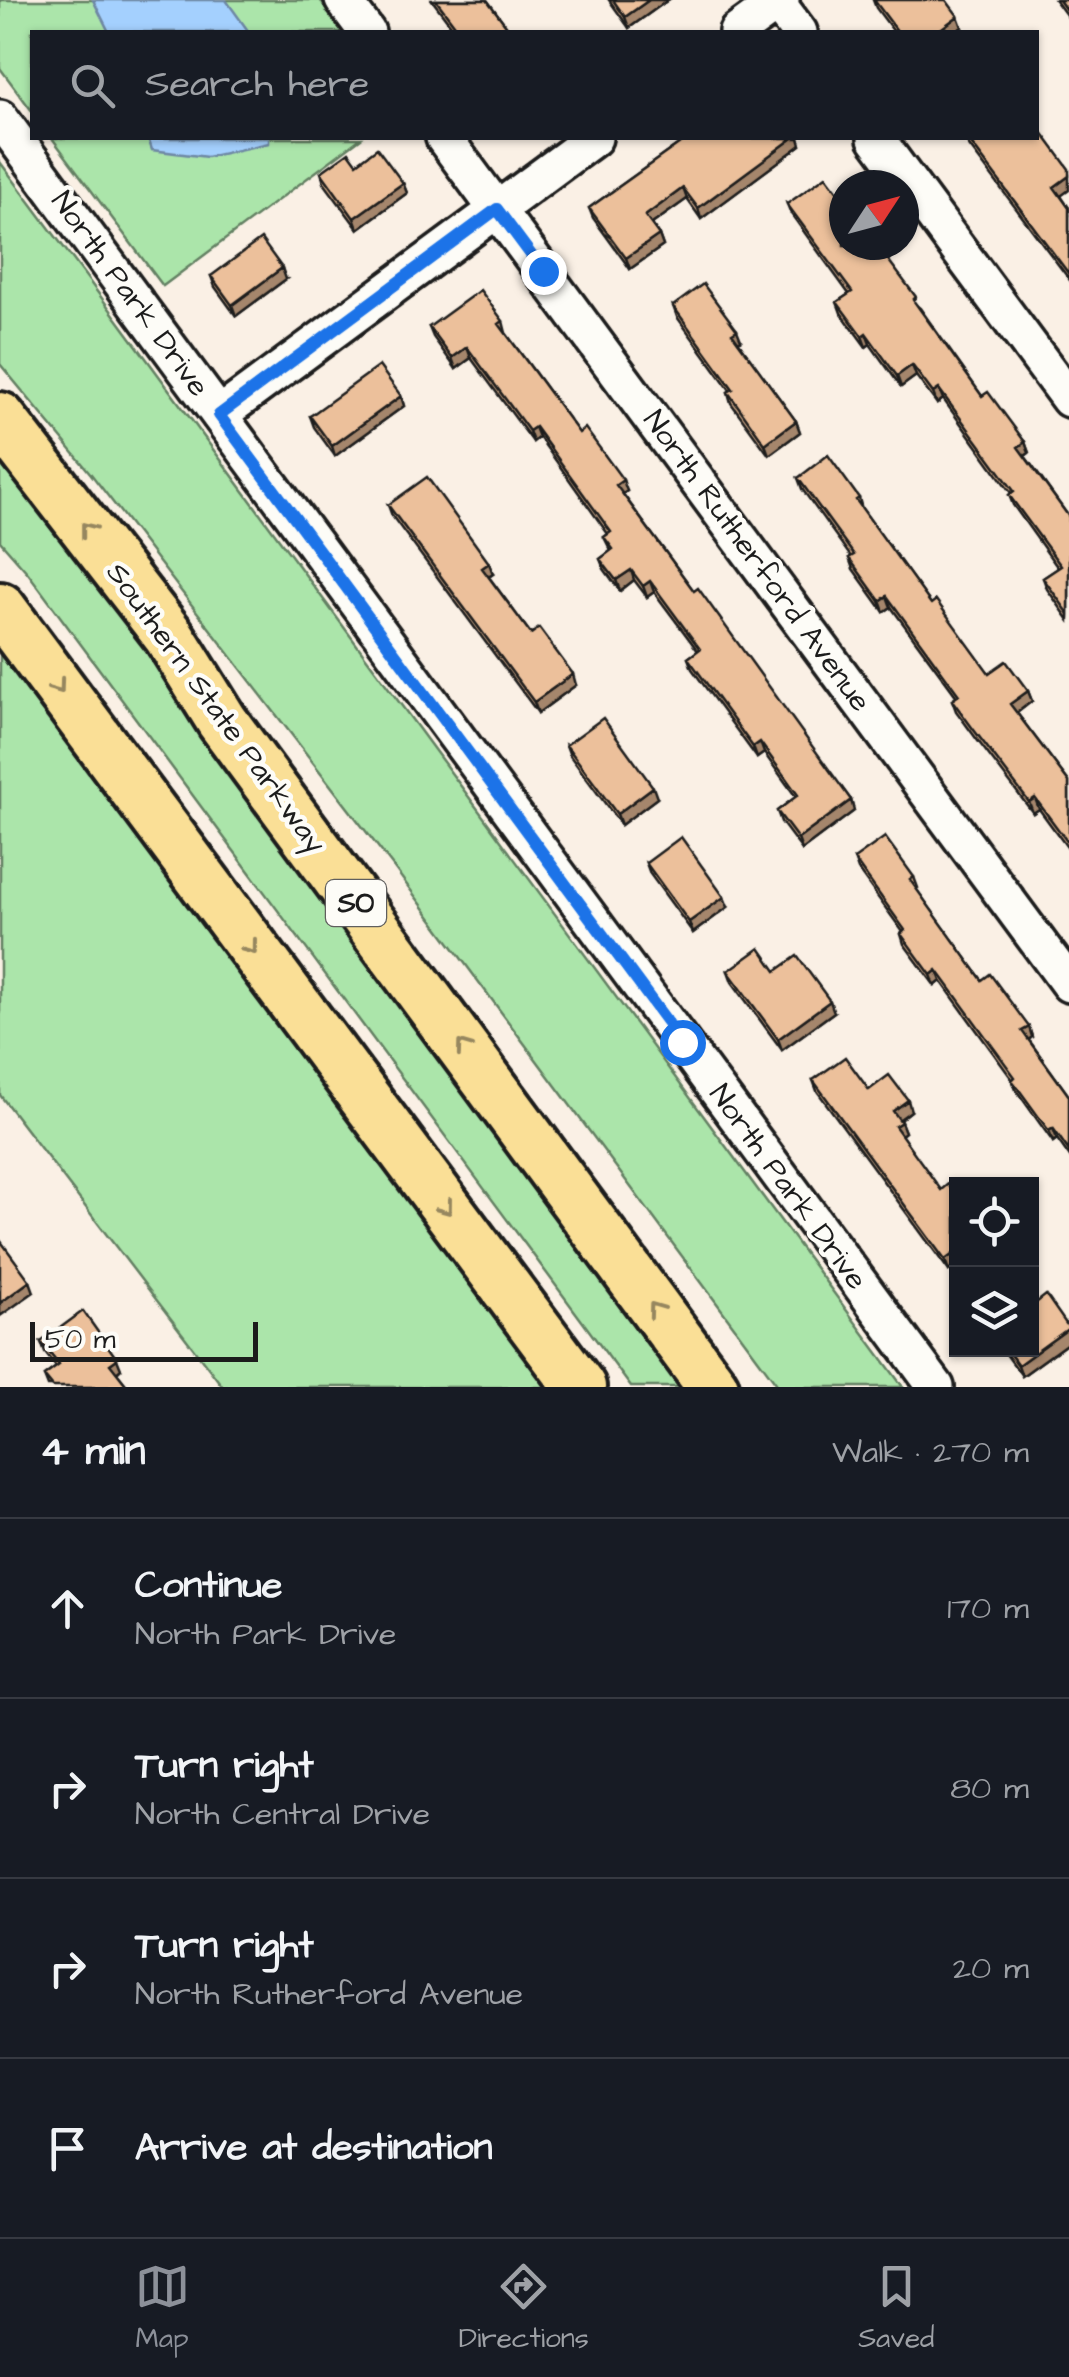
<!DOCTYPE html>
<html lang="en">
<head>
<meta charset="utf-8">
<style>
  :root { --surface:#171b24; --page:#242831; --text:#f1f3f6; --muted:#9ea1a6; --line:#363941; --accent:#8c9099 }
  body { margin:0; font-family:"Architects Daughter",sans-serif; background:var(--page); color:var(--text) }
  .controls { position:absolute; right:30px; bottom:30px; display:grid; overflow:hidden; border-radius:0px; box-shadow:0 2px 8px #0004 }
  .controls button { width:90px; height:90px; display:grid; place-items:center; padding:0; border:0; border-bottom:2px solid var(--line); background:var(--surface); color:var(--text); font:50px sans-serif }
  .compass { position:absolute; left:829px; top:170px; width:90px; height:90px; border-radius:50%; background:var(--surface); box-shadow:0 2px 8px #0004; rotate:54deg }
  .scale { position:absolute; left:30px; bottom:25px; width:228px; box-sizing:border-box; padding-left:10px; border:5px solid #1c1c1c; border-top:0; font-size:28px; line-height:35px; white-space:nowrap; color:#1c1c1c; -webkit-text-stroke:8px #fdfcf7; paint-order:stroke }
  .stop { position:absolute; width:30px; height:30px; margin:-22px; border:8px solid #1a73e8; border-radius:50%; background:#fff }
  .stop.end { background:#1a73e8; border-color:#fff; box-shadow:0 2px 10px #0008 }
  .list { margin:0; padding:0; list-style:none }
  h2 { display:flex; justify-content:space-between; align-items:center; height:130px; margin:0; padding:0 40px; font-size:42px }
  h2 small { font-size:32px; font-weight:400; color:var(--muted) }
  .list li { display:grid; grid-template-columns:65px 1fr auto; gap:30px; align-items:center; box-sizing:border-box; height:180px; padding:0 40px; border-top:2px solid var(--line) }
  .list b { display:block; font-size:38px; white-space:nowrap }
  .list p { margin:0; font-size:32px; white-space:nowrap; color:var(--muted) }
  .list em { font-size:32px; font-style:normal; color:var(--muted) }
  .icon { flex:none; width:55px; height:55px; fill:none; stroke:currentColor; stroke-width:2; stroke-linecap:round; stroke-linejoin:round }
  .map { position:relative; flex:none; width:1069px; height:1387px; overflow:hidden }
  .search { position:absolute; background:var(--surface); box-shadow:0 2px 8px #0004; left:30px; right:30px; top:30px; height:110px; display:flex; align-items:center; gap:25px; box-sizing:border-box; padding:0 35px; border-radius:0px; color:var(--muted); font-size:38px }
  .sheet { height:850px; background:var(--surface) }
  nav { display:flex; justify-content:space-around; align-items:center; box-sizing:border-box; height:140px; border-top:2px solid var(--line); background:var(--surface); font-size:28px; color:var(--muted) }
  nav a { display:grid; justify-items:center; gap:5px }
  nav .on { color:var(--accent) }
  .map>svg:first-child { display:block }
</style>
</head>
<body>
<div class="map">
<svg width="1069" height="1387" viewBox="0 0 1069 1387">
  <rect width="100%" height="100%" fill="#faf0e5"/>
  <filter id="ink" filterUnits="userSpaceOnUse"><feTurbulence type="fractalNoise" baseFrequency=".01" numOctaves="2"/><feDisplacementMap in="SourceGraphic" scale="20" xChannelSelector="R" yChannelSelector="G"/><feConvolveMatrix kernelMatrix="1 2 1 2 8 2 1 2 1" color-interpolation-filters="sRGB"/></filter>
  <g filter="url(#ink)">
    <path fill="#abe5aa" stroke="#648063" stroke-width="2.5" d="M 0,0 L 320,0 L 344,32 L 32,32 L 32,111 L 0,68 Z
      M 52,138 L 361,138 L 163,286 Z
      M 0,162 L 98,293 L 903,1387 L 779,1387 L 395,869 L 91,474 L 0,364 Z
      M 0,456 L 74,545 L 692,1387 L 631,1387 L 28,573 L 0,541 Z
      M 0,651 L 334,1095 L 546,1387 L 223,1387 L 0,1095 Z"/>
    <path fill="#a4d0fe" stroke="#6e88a4" stroke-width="2.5" d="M 93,0 L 226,0 L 249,32 L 109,32 Z
      M 148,138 L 269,138 L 269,143 L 207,157 L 152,150 Z"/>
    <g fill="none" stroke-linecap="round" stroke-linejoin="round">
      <g stroke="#1c1c1c" stroke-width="42">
        <path id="minor" d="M 343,0 L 367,32
          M 775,0 L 799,32
          M 737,32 L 781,0
          M 0,118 L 936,1387
          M 444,138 L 1069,984
          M 876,138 L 1069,399
          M 219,415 L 594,138"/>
      </g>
      <g stroke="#1c1c1c" stroke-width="58">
        <path id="highway" d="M 0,418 L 169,636 L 222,721 L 713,1387
          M 0,608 L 580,1387"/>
      </g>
      <use href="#minor" stroke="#fdfcf7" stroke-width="35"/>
      <use href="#highway" stroke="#fadf96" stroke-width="50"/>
    </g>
    <path fill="#cba585" stroke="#1c1c1c" stroke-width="2.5" d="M 432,0 L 487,0 L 511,32 L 456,32 Z
      M 609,0 L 668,0 L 629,28 Z
      M 873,0 L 946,0 L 962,27 L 954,32 L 894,32 L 876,8 Z
      M 1055,0 L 1069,0 L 1069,19 Z
      M 687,138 L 799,138 L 801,145 L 701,219 L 687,199 L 652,224 L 659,235 L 663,246 L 630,269 L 593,218 L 589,208 Z
      M 963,138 L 1036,138 L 1061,196 L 1069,208 L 1069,279 Z
      M 357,163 L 403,183 L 407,193 L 358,229 L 324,183 L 321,172 Z
      M 787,204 L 920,308 L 982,396 L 1025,442 L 1029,453 L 1025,456 L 1069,517 L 1069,620 L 1047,589 L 1043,578 L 1058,568 L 1013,505 L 1009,495 L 1011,493 L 943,399 L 937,404 L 916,376 L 901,387 L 870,344 L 866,347 L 841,313 L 837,302 L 849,294 L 791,214 Z
      M 211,276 L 286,279 L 236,316 L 215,287 Z
      M 673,306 L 741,340 L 738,342 L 796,421 L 800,432 L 769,455 L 731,403 L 728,392 L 730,390 L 677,317 Z
      M 503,321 L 506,333 L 579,433 L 627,491 L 623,494 L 694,591 L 851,800 L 854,811 L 802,850 L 781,822 L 777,811 L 796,797 L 764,753 L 757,758 L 692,669 L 688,658 L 698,651 L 654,592 L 647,597 L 634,580 L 620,591 L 604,569 L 600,559 L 611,551 L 604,537 L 608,534 L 539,437 L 533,442 L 471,358 L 456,369 L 433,337 L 429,327 Z
      M 401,396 L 404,406 L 335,456 L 314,427 L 310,416 Z
      M 798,478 L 859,498 L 862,509 L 931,604 L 989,673 L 1028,691 L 1032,701 L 1017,713 L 1069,782 L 1069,850 L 1039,809 L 1033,813 L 978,741 L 956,711 L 952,700 L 957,697 L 891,607 L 884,612 L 853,569 L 849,558 L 851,557 L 802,489 Z
      M 388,505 L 493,574 L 489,577 L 531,634 L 576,685 L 538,713 L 392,516 Z
      M 566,745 L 657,798 L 621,825 L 570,756 Z
      M 854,859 L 914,877 L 918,888 L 916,889 L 982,980 L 1029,1027 L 1032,1037 L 1029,1040 L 1069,1096 L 1069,1156 L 1057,1139 L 1053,1142 L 1016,1090 L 1012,1079 L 941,981 L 935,986 L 904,944 L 901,934 L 903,932 L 858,870 Z
      M 646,863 L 728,907 L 693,933 L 650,874 Z
      M 728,971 L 834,1012 L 782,1050 L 732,982 Z
      M 813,1080 L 869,1090 L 911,1111 L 900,1120 L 905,1132 L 901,1135 L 949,1271 L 817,1091 Z
      M 1069,1326 L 1069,1342 L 1022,1376 L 1003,1350 L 1032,1350 Z
      M 41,1342 L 121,1369 L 117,1373 L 128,1387 L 48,1386 L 44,1376 L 56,1367 L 45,1353 Z"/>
    <path fill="#a5866c" stroke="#1c1c1c" stroke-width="2.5" d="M 649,0 L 668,0 L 629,28 L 625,17 Z
      M 958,16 L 962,27 L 954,32 L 939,32 L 938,31 Z
      M 793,138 L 799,138 L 801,145 L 701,219 L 698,208 Z
      M 1069,176 L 1069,190 L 1058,198 L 1054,187 Z
      M 403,183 L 407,193 L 358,229 L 354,218 Z
      M 683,188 L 687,199 L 649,226 L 645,216 Z
      M 659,235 L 663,246 L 630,269 L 626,258 Z
      M 282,268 L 286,279 L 236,316 L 232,305 Z
      M 737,330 L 741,340 L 736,344 L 732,333 Z
      M 866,333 L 870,344 L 866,347 L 862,336 Z
      M 467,347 L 471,358 L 456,369 L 452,358 Z
      M 912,365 L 916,376 L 901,387 L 897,376 Z
      M 939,389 L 943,399 L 937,404 L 933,393 Z
      M 401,396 L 404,406 L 335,456 L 332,446 Z
      M 796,421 L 800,432 L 769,455 L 765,444 Z
      M 535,427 L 539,437 L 533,442 L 529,431 Z
      M 1025,442 L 1029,453 L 1022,458 L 1018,447 Z
      M 623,480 L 627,491 L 620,496 L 616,485 Z
      M 489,563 L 493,574 L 486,578 L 482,568 Z
      M 631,570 L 634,580 L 620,591 L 616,580 Z
      M 650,581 L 654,592 L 647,597 L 643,586 Z
      M 887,596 L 891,607 L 884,612 L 880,601 Z
      M 573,674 L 576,685 L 538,713 L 534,702 Z
      M 1028,691 L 1032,701 L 1014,715 L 1010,704 Z
      M 760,742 L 764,753 L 757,758 L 753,747 Z
      M 653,787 L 657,798 L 621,825 L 617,814 Z
      M 1035,798 L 1039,809 L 1033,813 L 1029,802 Z
      M 851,800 L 854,811 L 802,850 L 798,839 Z
      M 724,897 L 728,907 L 693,933 L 689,922 Z
      M 937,970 L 941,981 L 935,986 L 931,975 Z
      M 830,1001 L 834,1012 L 782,1050 L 778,1039 Z
      M 1029,1027 L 1032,1037 L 1026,1042 L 1022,1031 Z
      M 908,1100 L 911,1111 L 897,1121 L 893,1111 Z
      M 901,1122 L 905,1132 L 899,1137 L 895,1126 Z
      M 1053,1128 L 1057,1139 L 1053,1142 L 1049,1131 Z
      M 956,1252 L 956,1266 L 949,1271 L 945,1260 Z
      M 30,1281 L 34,1292 L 0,1316 L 0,1303 Z
      M 1069,1328 L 1069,1342 L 1022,1376 L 1018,1365 Z
      M 117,1359 L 121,1369 L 114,1375 L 110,1364 Z"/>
    <path fill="#ecc09b" stroke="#1c1c1c" stroke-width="2.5" d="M 436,0 L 487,0 L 511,32 L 460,32 Z
      M 613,0 L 649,0 L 625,17 Z
      M 874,0 L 946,0 L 958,16 L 938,31 L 939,32 L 898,32 Z
      M 1059,0 L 1069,0 L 1069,14 Z
      M 1036,124 L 1069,169 L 1069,176 L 1054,187 L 1069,208 L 1069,274 L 967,138 L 1036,138 Z
      M 687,138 L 793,138 L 698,208 L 683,188 L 645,216 L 659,235 L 626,258 L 589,208 Z
      M 377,148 L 403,183 L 354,218 L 321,172 L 349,152 L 357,163 Z
      M 826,176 L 844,200 L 844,245 L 877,245 L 916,297 L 913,300 L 982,396 L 988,392 L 1025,442 L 1018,447 L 1069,517 L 1069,614 L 1043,578 L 1061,566 L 1009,495 L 1014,491 L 939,389 L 933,393 L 912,365 L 897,376 L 866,333 L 862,336 L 837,302 L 852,292 L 787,204 Z
      M 261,239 L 282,268 L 232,305 L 211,276 Z
      M 703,284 L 737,330 L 732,333 L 796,421 L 765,444 L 728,392 L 733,389 L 673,306 Z
      M 480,290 L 503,321 L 499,324 L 579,433 L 585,428 L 623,480 L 616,485 L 694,591 L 698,588 L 851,800 L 798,839 L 777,811 L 798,795 L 760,742 L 753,747 L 688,658 L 700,649 L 650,581 L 643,586 L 631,570 L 616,580 L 600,559 L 613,549 L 604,537 L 611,532 L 535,427 L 529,431 L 467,347 L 452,358 L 429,327 Z
      M 379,366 L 401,396 L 332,446 L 310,416 Z
      M 828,455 L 859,498 L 856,500 L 931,604 L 936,600 L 989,673 L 1006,661 L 1028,691 L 1010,704 L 1069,782 L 1069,844 L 1035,798 L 1029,802 L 974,730 L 952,700 L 959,695 L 887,596 L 880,601 L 849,558 L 854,555 L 798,478 Z
      M 427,477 L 489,563 L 482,568 L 531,634 L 539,628 L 573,674 L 534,702 L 388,505 Z
      M 603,718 L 653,787 L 617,814 L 566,745 Z
      M 681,837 L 724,897 L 689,922 L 646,863 Z
      M 885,837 L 914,877 L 910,880 L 982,980 L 990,974 L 1029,1027 L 1022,1031 L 1069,1096 L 1069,1151 L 1053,1128 L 1049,1131 L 1012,1080 L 1015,1077 L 937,970 L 931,975 L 901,934 L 905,930 L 854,859 Z
      M 760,948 L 776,971 L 797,956 L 830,1001 L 778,1039 L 728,971 Z
      M 845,1057 L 869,1090 L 889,1075 L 908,1100 L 893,1111 L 901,1122 L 895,1126 L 941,1190 L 948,1184 L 956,1196 L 956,1252 L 945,1260 L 813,1080 Z
      M 0,1240 L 30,1281 L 0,1303 Z
      M 1046,1295 L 1069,1328 L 1018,1365 L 1007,1350 L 1032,1350 L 1032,1306 Z
      M 83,1311 L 117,1359 L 110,1364 L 128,1387 L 53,1387 L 44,1376 L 59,1365 L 41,1342 Z"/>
    <defs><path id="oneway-chevron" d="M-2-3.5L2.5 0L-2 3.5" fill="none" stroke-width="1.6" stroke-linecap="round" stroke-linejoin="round" transform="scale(2.5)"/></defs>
    <g stroke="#96875f">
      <use href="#oneway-chevron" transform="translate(87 529) rotate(-128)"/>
      <use href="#oneway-chevron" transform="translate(58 687) rotate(54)"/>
      <use href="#oneway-chevron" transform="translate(251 948) rotate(53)"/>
      <use href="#oneway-chevron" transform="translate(463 1047) rotate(-126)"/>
      <use href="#oneway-chevron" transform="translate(446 1208) rotate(53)"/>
      <use href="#oneway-chevron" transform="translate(655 1309) rotate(-126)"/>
    </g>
  </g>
  <g fill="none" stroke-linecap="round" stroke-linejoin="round" filter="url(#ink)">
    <path stroke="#1a73e8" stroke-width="12" d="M 543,271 L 497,209 L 219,415 L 682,1042"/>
  </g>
  <g text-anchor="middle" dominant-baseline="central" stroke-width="9" stroke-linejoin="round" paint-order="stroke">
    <rect fill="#fdfcf7" stroke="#605f5e" stroke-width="2.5" x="326" y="880" width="60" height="46" rx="8"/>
    <g font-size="28" font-weight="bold" fill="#1c1c1c">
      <text x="356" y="903">SO</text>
    </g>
    <g font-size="30" fill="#1c1c1c" stroke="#fdfcf7">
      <text transform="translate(130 294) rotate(54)">North Park Drive</text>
      <text transform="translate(757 561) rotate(54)">North Rutherford Avenue</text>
      <text transform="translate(216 708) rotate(54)">Southern State Parkway</text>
      <text transform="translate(788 1187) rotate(54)">North Park Drive</text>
    </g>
  </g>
</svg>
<div class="controls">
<button><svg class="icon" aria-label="locate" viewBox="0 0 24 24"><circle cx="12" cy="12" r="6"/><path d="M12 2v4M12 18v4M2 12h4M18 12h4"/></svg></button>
<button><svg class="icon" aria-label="layers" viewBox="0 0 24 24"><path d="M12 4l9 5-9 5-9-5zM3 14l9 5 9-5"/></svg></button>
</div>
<svg class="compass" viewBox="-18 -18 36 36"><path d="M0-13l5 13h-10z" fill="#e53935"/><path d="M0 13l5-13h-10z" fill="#9ea1a6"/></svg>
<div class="scale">50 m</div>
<div class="stop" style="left:682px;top:1042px"></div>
<div class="stop end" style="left:543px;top:271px"></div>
<div class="search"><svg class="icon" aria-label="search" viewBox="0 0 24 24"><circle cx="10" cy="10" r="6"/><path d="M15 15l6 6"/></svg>Search here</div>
</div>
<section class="sheet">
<h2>4 min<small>Walk · 270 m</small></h2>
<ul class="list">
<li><svg class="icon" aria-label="ahead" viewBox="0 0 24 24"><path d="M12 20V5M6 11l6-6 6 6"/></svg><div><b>Continue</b><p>North Park Drive</p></div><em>170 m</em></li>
<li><svg class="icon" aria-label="right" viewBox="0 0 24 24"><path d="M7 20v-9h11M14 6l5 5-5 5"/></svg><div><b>Turn right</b><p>North Central Drive</p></div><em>80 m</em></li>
<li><svg class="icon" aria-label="right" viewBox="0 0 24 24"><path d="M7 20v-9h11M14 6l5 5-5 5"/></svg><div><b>Turn right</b><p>North Rutherford Avenue</p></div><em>20 m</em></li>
<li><svg class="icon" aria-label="arrive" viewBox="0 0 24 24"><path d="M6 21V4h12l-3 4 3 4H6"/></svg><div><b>Arrive at destination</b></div></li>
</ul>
</section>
<nav>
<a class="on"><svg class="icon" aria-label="map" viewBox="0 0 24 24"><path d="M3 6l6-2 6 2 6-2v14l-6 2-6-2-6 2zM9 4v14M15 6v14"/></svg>Map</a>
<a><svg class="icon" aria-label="directions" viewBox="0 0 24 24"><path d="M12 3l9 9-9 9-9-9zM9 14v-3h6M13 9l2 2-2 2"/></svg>Directions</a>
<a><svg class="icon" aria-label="saved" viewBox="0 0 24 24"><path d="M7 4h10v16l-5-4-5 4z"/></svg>Saved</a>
</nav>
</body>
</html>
